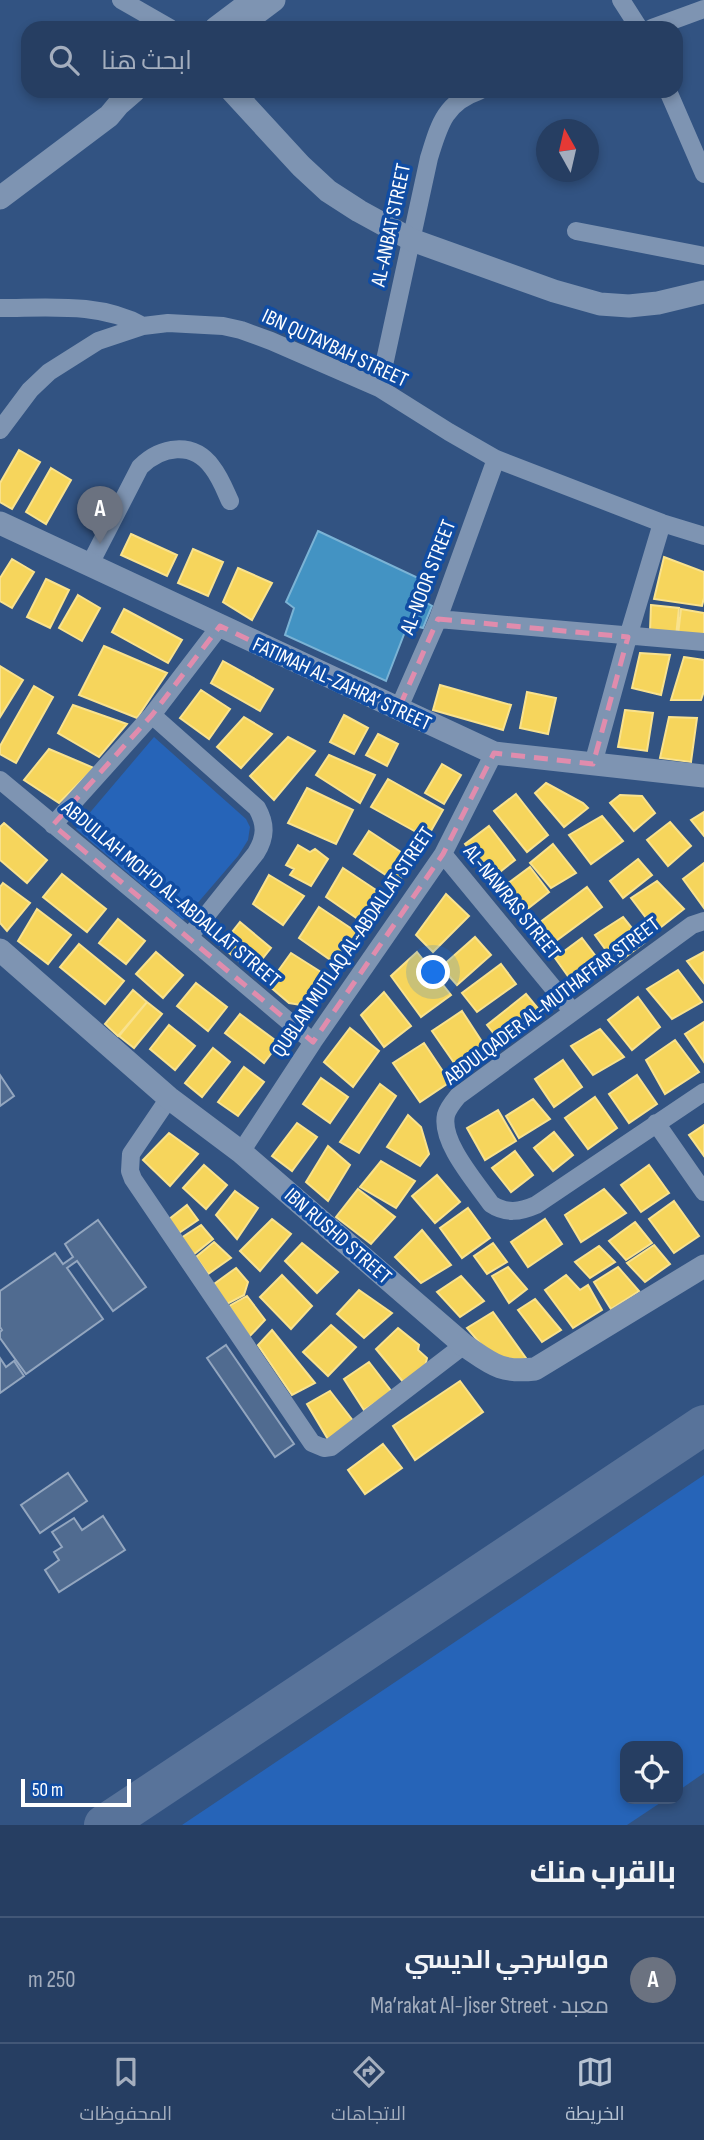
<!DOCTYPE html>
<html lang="ar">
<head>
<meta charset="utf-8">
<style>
  :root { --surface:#263e62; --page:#32496b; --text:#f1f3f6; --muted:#a4aebe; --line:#425777; --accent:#b7c3d3 }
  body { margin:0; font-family:"Sofia Sans Condensed",Cairo,sans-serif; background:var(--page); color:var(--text); direction:rtl }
  .controls { position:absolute; right:21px; bottom:21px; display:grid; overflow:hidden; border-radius:14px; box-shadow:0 4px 10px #0003 }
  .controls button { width:63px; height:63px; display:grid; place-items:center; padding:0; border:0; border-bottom:2px solid var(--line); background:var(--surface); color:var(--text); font:35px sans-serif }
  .compass { position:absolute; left:536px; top:119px; width:63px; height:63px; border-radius:50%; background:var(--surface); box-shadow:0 4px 10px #0003; rotate:352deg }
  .scale { position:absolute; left:21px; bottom:18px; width:110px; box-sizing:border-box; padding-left:7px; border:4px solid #fff; border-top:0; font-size:19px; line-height:24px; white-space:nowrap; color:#fff; -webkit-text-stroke:5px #114da3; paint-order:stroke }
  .you { position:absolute; left:434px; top:973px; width:24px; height:24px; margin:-18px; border:5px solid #fff; border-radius:50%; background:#1a73e8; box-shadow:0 0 0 10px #1a73e833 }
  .badge { display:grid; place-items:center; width:46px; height:46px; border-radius:50%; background:var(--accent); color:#fff; font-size:23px; font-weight:700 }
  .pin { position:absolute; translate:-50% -58px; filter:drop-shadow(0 2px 4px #0008) }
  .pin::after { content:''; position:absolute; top:37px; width:24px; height:21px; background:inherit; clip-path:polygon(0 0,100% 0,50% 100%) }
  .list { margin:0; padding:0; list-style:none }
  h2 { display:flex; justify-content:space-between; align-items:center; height:91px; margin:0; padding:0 28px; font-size:30px }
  h2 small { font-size:23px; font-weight:400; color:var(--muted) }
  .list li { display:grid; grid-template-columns:46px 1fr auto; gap:21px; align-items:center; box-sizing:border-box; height:126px; padding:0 28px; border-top:2px solid var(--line) }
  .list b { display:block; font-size:26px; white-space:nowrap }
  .list p { margin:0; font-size:23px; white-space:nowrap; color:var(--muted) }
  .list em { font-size:23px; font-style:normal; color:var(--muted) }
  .icon { flex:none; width:38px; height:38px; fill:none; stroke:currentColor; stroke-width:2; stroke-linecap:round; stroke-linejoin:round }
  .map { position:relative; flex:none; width:704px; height:1825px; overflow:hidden; direction:ltr }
  .search { position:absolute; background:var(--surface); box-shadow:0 4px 10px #0003; left:21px; right:21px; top:21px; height:77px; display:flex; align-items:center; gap:18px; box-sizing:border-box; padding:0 24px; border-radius:21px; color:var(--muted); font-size:26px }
  .sheet { height:217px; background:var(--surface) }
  nav { display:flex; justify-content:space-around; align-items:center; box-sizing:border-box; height:98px; border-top:2px solid var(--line); background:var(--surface); font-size:19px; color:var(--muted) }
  nav a { display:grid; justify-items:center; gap:4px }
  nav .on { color:var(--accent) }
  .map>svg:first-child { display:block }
</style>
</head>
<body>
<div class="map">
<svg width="704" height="1825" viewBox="0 0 704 1825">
  <rect width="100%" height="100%" fill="#325382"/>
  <path fill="#2664b8" d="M 154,737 L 246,819 L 250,827 L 248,840 L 238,856 L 183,920 L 76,829 Z
    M 704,1475 L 704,1773 L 678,1791 L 678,1746 L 625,1746 L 625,1799 L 666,1799 L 627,1825 L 182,1825 Z"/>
  <path fill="#f6d55c" stroke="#f9e28d" stroke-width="2" d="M 19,450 L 40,462 L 12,509 L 0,502 L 0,483 Z
    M 51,468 L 71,480 L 46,524 L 26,512 Z
    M 131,534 L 177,555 L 167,576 L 121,555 Z
    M 193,549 L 223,562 L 208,596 L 178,583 Z
    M 664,557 L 704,572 L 704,598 L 702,606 L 654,599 Z
    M 12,559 L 34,572 L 12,608 L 0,601 L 0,578 Z
    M 238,568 L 272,583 L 252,620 L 223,602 Z
    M 46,579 L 69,590 L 50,628 L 27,617 Z
    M 78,595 L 100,608 L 82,641 L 59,628 Z
    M 651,605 L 679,608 L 676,636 L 650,631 Z
    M 124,609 L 182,640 L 168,663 L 112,632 Z
    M 681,609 L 704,613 L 704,637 L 678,635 Z
    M 104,646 L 167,673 L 137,718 L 79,695 Z
    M 640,653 L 670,655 L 661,695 L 632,688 Z
    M 684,657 L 704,660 L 704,691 L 701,700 L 671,700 Z
    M 223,661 L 273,689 L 260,711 L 211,683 Z
    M 0,666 L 23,680 L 0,717 Z
    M 440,685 L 511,705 L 503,730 L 433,710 Z
    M 34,686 L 53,697 L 16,763 L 0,754 L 0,746 Z
    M 201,690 L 230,709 L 209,739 L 180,718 Z
    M 527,692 L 556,698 L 548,734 L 520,728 Z
    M 73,705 L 127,724 L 99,757 L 58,733 Z
    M 625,710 L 653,713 L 647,751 L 618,747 Z
    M 344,715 L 368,728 L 354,754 L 330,742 Z
    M 244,717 L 272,734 L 241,768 L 217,747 Z
    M 669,717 L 697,718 L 691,762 L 660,758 Z
    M 378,734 L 398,744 L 387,766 L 366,755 Z
    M 288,737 L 315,751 L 274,800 L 250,776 Z
    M 49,749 L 94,768 L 59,803 L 24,780 Z
    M 329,755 L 375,775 L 360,803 L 316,775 Z
    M 442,764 L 461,775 L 444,804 L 425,793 Z
    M 388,779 L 443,810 L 427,838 L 371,807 Z
    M 546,783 L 583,803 L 588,808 L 564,827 L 535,793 Z
    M 307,788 L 353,810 L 336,844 L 288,823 Z
    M 516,794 L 548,835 L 527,852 L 494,811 Z
    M 620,795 L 642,796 L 655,813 L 634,831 L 610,803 Z
    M 704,812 L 704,836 L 691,820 Z
    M 602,816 L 623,841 L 591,864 L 569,835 Z
    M 670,822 L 691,846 L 668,866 L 647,840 Z
    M 4,823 L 47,860 L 27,883 L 0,860 L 0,827 Z
    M 489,826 L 515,860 L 491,879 L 465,844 Z
    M 369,831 L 413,860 L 398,883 L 354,854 Z
    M 553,844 L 576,873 L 551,888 L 530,863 Z
    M 298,845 L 310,852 L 315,849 L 328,859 L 311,886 L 290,875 L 294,869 L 286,865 Z
    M 638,859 L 652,875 L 623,898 L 610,881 Z
    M 704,863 L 704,908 L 683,879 Z
    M 530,867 L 549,892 L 526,910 L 507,884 Z
    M 343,868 L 388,898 L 368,926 L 326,897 Z
    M 62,874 L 106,909 L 87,932 L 43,897 Z
    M 269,875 L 304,896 L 283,925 L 253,904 Z
    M 657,881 L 684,909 L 656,931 L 631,898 Z
    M 3,883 L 30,903 L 7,931 L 0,923 L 0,887 Z
    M 587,887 L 602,907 L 545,949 L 531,929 Z
    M 446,894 L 469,916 L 433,952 L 416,935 Z
    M 319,907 L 358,933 L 339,966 L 299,938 Z
    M 37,909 L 71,935 L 48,964 L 18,941 Z
    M 623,917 L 644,943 L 616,964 L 595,935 Z
    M 118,919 L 145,941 L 126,964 L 99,943 Z
    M 240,922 L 271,948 L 252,972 L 221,946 Z
    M 475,937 L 491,955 L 457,985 L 441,967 Z
    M 582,938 L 604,967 L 575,986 L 555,958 Z
    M 79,944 L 124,981 L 105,1004 L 60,967 Z
    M 156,952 L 183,975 L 163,998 L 136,974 Z
    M 417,952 L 451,995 L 421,1017 L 391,976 Z
    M 704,952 L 704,983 L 687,961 Z
    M 291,953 L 332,979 L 320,998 L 307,1006 L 289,1003 L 268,985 Z
    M 501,964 L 516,984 L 477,1012 L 462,993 Z
    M 678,970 L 702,1002 L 672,1019 L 647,989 Z
    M 196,983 L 227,1007 L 208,1031 L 177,1006 Z
    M 133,990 L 147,1002 L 118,1036 L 105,1024 Z
    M 384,992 L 411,1026 L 384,1047 L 361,1015 Z
    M 526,994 L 541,1012 L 502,1044 L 487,1025 Z
    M 638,997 L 660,1027 L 632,1050 L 608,1020 Z
    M 147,1002 L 162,1014 L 134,1048 L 119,1036 Z
    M 462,1011 L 490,1054 L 461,1073 L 432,1031 Z
    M 240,1014 L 279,1043 L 264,1063 L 225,1033 Z
    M 704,1022 L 704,1062 L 685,1034 Z
    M 169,1025 L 195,1046 L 175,1070 L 150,1049 Z
    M 350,1028 L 379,1051 L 353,1087 L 324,1062 Z
    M 600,1029 L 624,1057 L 593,1075 L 571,1046 Z
    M 675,1040 L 699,1072 L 665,1094 L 646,1060 Z
    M 424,1043 L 450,1082 L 420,1102 L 393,1063 Z
    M 213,1048 L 230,1062 L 202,1097 L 185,1083 Z
    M 563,1060 L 582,1087 L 554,1107 L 535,1079 Z
    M 244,1067 L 264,1082 L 238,1116 L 218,1102 Z
    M 637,1075 L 657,1104 L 629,1123 L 609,1094 Z
    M 321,1078 L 348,1097 L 330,1123 L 303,1104 Z
    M 380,1084 L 396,1096 L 359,1153 L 340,1142 Z
    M 595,1097 L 617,1128 L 588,1149 L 565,1118 Z
    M 533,1099 L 550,1119 L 519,1138 L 506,1116 Z
    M 498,1110 L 516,1141 L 485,1160 L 467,1128 Z
    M 408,1115 L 421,1127 L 429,1154 L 420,1166 L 387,1147 Z
    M 297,1123 L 317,1137 L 292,1171 L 272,1156 Z
    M 704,1125 L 704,1156 L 689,1135 Z
    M 554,1132 L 573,1155 L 553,1171 L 534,1148 Z
    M 169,1133 L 198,1154 L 170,1186 L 143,1160 Z
    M 328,1146 L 350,1165 L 328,1201 L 306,1182 Z
    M 515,1151 L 533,1175 L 511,1192 L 492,1168 Z
    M 381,1161 L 415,1181 L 396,1208 L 360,1187 Z
    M 204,1165 L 227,1185 L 206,1209 L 183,1188 Z
    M 649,1165 L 669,1193 L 641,1212 L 621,1185 Z
    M 437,1175 L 460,1202 L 435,1223 L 412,1196 Z
    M 358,1189 L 395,1217 L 371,1244 L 336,1217 Z
    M 604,1189 L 626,1213 L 581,1242 L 565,1215 Z
    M 235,1191 L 258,1208 L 237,1239 L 216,1215 Z
    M 674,1201 L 699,1236 L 674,1253 L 649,1219 Z
    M 187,1205 L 198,1220 L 179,1233 L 168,1220 Z
    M 468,1208 L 490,1238 L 462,1258 L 440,1228 Z
    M 272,1219 L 291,1234 L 260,1271 L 240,1251 Z
    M 545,1219 L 562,1244 L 528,1267 L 511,1242 Z
    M 635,1222 L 652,1243 L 626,1260 L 609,1241 Z
    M 201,1225 L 213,1239 L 193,1255 L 181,1238 Z
    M 422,1230 L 451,1265 L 421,1283 L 395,1257 Z
    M 214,1242 L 231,1258 L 208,1274 L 196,1257 Z
    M 302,1243 L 338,1272 L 317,1293 L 285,1261 Z
    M 493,1243 L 507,1262 L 487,1274 L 474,1256 Z
    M 654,1245 L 670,1264 L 645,1282 L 627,1263 Z
    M 599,1246 L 615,1262 L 590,1278 L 575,1262 Z
    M 508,1267 L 527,1289 L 509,1303 L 492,1276 Z
    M 618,1267 L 639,1291 L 611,1309 L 594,1282 Z
    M 236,1268 L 248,1282 L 244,1295 L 227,1304 L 214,1284 Z
    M 282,1275 L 312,1306 L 291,1329 L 260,1297 Z
    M 566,1275 L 580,1290 L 588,1285 L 602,1310 L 573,1328 L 545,1290 Z
    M 461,1276 L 484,1301 L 460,1317 L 437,1292 Z
    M 359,1290 L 392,1313 L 364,1338 L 337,1314 Z
    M 247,1296 L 265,1320 L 249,1337 L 229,1306 Z
    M 535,1299 L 561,1330 L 542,1342 L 518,1310 Z
    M 493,1312 L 528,1361 L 501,1360 L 484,1348 L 467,1328 Z
    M 331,1325 L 356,1347 L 328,1376 L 303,1352 Z
    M 398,1328 L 419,1345 L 418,1350 L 427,1358 L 425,1367 L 404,1383 L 376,1349 Z
    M 272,1330 L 315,1383 L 292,1395 L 258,1345 Z
    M 369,1362 L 392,1392 L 364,1410 L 344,1379 Z
    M 460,1381 L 483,1412 L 415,1460 L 393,1426 Z
    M 330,1391 L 354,1422 L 329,1441 L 307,1404 Z
    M 383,1444 L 402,1468 L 365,1494 L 348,1470 Z"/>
  <path fill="#4393c3" stroke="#7bb3d5" stroke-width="2" d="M 318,531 L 431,584 L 427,603 L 432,606 L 423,628 L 408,624 L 386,681 L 285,635 L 294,608 L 286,602 Z"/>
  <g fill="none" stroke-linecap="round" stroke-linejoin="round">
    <path stroke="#58739a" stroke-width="40" d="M 104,1825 L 704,1425"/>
  </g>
  <path fill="#506b90" stroke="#93a6bf" stroke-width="2" d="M 0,1075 L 14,1096 L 0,1106 Z
    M 98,1220 L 146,1287 L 113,1311 L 77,1261 L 67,1268 L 103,1319 L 26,1374 L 0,1338 L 0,1332 L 2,1330 L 0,1327 L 0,1291 L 55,1253 L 63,1264 L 73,1257 L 65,1244 Z
    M 226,1345 L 294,1444 L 275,1457 L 207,1358 Z
    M 0,1358 L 6,1367 L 14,1361 L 24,1376 L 0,1393 Z
    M 68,1473 L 87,1501 L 40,1533 L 21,1505 Z
    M 103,1516 L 125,1550 L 59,1592 L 45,1570 L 59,1560 L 54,1552 L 62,1547 L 52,1532 L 74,1518 L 82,1530 Z"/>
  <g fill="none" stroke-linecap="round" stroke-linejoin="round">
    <path stroke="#7e94b2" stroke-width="18" d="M 121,0 L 170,28
      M 621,0 L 639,28
      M 652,28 L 704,9
      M 668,91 L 704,174
      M 576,231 L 704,256
      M 0,308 C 48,308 100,302 143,326
      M 379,388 L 429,158 C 439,126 444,103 479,91
      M 0,430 L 30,390 L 49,372 L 98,341 L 143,326 L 168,323 L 223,326 L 241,330 L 271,341 L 379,388 L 449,432 L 496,459 L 662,523 L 704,536
      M 89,566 L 140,467 C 161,446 193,441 212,467 C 220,477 225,490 230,501
      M 438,619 L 704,642
      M 398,710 L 438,619 L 496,459
      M 152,715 L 257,808 C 266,824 266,837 256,853 L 189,937
      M 593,764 L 628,637 L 662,523
      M 0,780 L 189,937 L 313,1042
      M 53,825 L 152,715 L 220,626
      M 443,854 L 573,1012
      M 704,921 L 692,925 L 458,1096 C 453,1102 448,1108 446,1115 C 440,1142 476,1182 491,1204 C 506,1214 520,1212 536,1205 L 704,1092
      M 169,1098 L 131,1154 L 130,1171 L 133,1179 L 312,1443 L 324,1448 L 331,1447 L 464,1345
      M 656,1123 L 704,1192
      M 241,1152 L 313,1042 L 443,854 L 494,753"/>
    <path stroke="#7e94b2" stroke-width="23" d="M 245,22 L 274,0
      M 216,28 L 253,0
      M 232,91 L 301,166 L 328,191 L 359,211 L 412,240 L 554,291 L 600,304 L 629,306 L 658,303 L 704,292
      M 0,198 L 109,116 L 119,104 L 134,91
      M 0,523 L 494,753 L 704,776
      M 0,950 L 169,1098 L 241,1152 L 464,1345 C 492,1364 500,1373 535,1369 L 704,1266"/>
  </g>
  <path fill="none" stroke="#e08cad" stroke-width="5" stroke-dasharray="14 9" stroke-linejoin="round" d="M 438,619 L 628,637 L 593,764 L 494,753 L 443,854 L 313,1042 L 53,825 L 152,715 L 220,626 L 398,710 Z"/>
  <g text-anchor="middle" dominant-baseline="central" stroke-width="7" stroke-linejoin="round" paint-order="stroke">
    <g font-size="21" fill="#fff" stroke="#114da3">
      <text transform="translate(391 225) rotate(-78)">AL-ANBAT STREET</text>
      <text transform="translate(335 348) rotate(25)">IBN QUTAYBAH STREET</text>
      <text transform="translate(428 577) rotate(-69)">AL-NOOR STREET</text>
      <text transform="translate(342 684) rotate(25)">FATIMAH AL-ZAHRA’ STREET</text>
      <text transform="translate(171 894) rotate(40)">ABDULLAH MOH’D AL-ABDALLAT STREET</text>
      <text transform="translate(512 902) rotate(51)">AL-NAWRAS STREET</text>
      <text transform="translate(353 942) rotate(-56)">QUBLAN MUTLAQ AL-ABDALLAT STREET</text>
      <text transform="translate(552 1001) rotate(-37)">ABDULQADER AL-MUTHAFFAR STREET</text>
      <text transform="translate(338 1236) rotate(41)">IBN RUSHD STREET</text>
    </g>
  </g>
</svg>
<div class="controls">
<button><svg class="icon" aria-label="locate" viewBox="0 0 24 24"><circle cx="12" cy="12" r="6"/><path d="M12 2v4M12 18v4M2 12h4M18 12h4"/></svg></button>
</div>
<svg class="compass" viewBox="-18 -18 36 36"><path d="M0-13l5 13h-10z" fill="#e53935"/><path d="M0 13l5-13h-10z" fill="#a4aebe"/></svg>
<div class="scale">50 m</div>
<div class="you"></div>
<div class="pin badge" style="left:100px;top:544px;background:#6b7280">A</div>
<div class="search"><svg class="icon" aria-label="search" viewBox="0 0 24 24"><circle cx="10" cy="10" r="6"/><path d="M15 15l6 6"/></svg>ابحث هنا</div>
</div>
<section class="sheet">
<h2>بالقرب منك<small></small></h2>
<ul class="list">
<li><span class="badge" style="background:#6b7280">A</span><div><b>مواسرجي الديسي</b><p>معبد · Ma’rakat Al-Jiser Street</p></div><em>250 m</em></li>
</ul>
</section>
<nav>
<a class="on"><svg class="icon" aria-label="map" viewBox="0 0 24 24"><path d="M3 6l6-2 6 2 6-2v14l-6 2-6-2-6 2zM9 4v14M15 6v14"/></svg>الخريطة</a>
<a><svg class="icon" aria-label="directions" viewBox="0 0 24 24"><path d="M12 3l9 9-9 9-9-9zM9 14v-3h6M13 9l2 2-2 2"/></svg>الاتجاهات</a>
<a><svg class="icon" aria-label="saved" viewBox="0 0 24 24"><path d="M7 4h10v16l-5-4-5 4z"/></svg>المحفوظات</a>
</nav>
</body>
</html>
